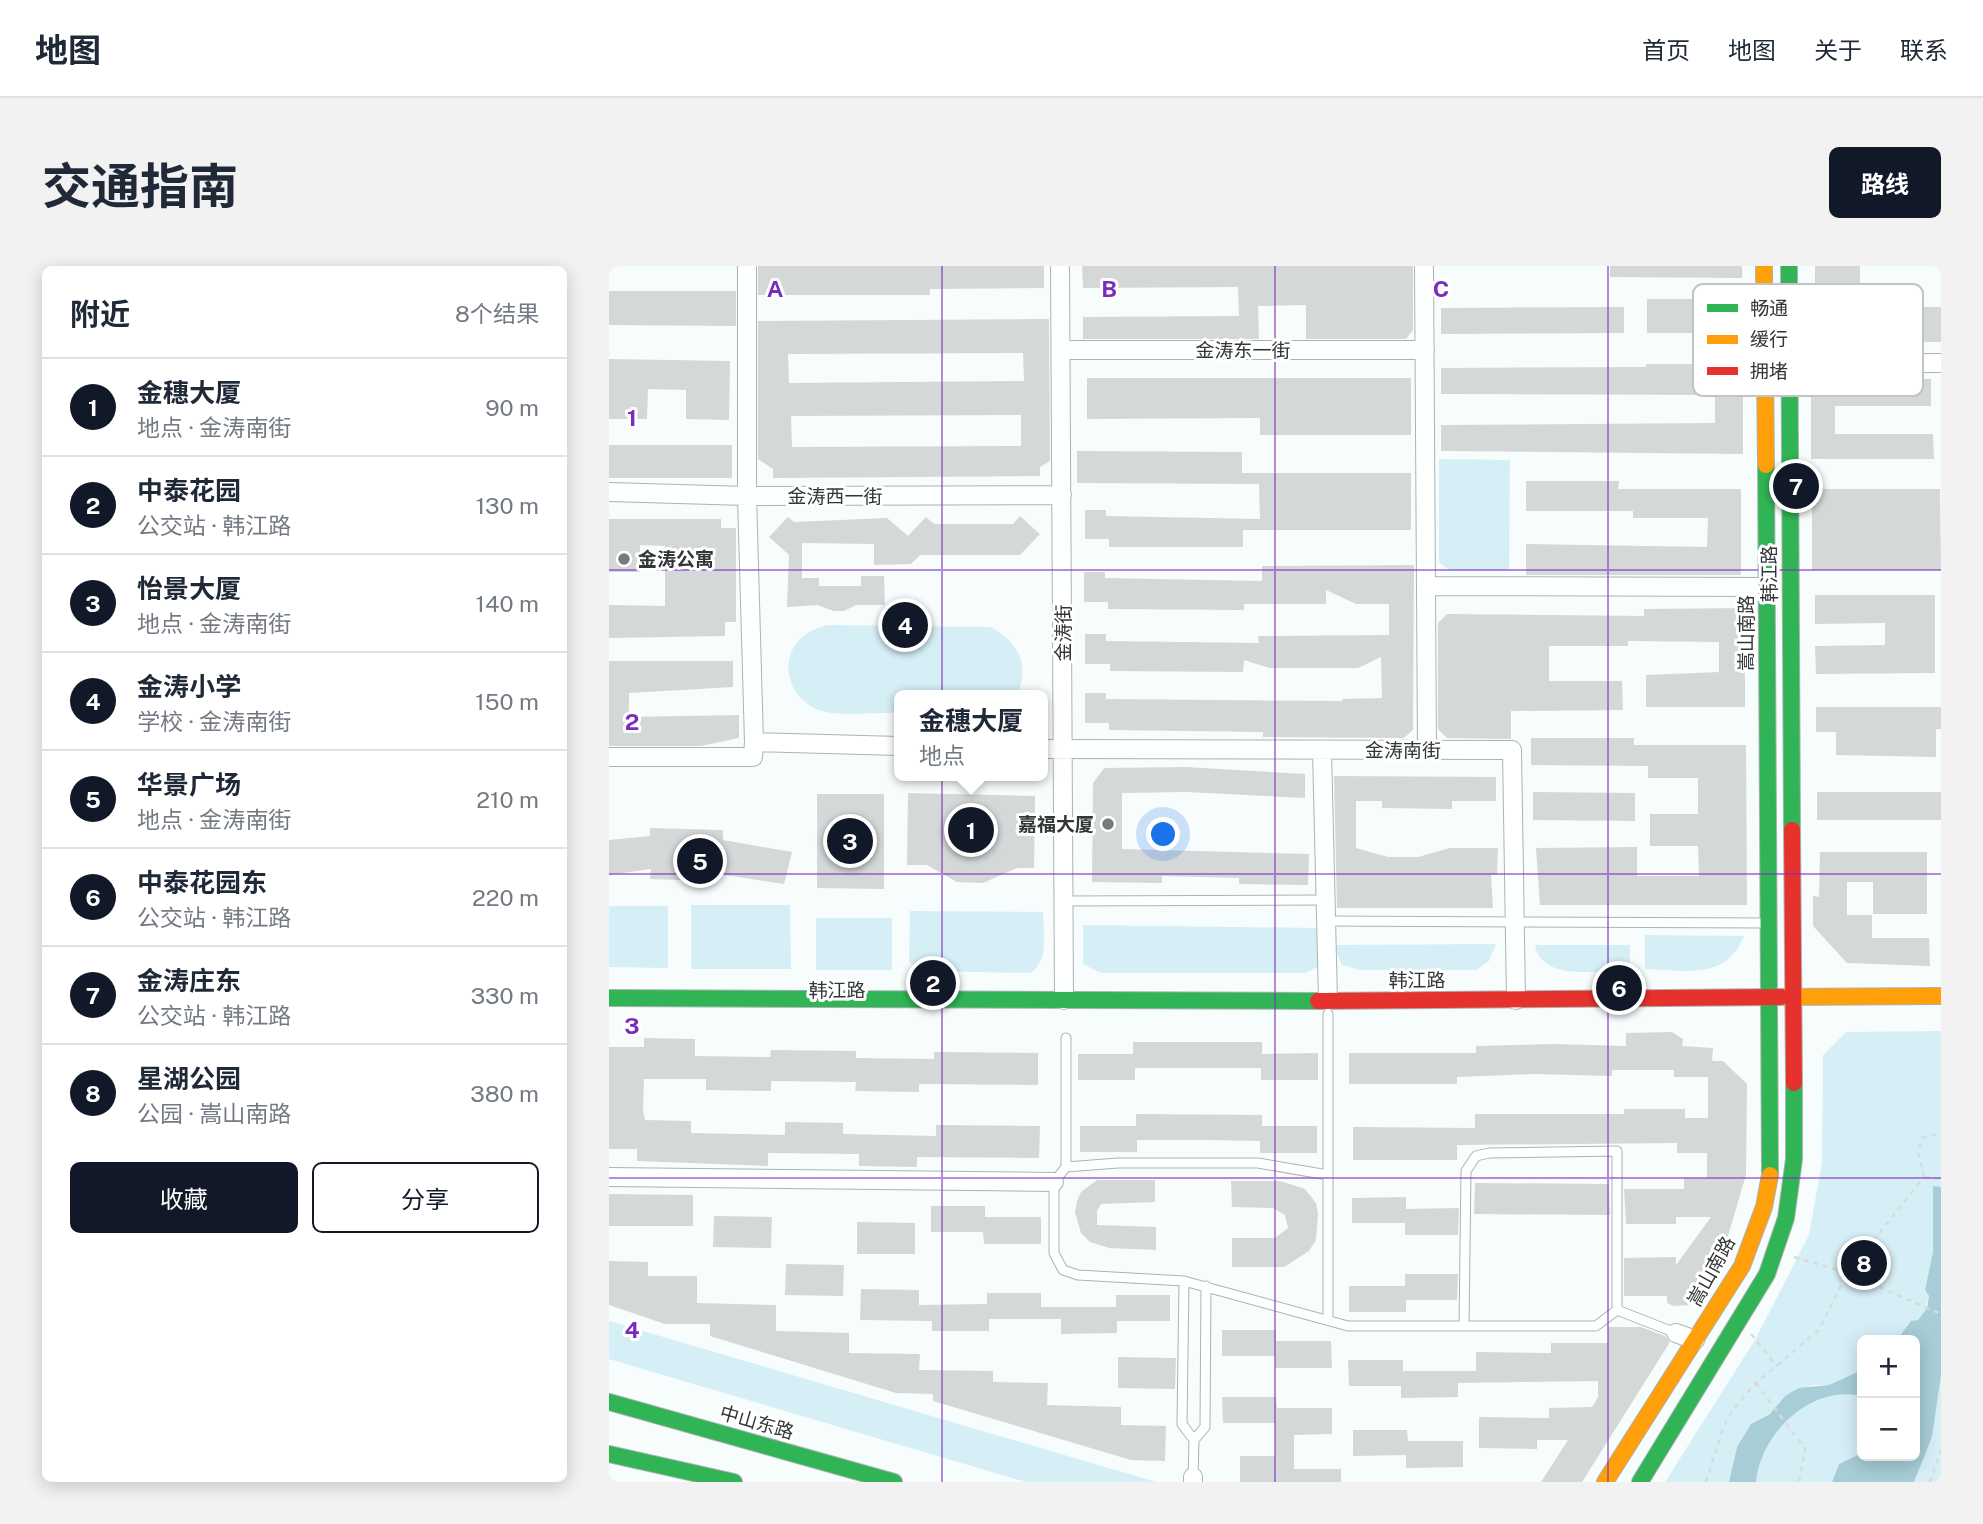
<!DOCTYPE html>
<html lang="zh">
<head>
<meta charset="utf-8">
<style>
  :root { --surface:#fff; --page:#f2f2f3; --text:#1f2937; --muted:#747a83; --line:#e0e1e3; --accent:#111827 }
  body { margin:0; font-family:"Public Sans","Noto Sans SC",sans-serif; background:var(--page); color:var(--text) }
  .controls { position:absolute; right:21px; bottom:21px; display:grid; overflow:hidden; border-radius:10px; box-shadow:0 4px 18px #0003 }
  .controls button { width:63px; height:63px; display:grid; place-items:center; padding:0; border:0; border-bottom:2px solid var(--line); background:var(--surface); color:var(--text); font:35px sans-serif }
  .you { position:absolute; left:555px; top:569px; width:24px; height:24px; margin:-18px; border:5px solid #fff; border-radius:50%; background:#1a73e8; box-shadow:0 0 0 10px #1a73e833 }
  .badge { display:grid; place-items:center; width:46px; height:46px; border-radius:50%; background:var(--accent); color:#fff; font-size:23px; font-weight:700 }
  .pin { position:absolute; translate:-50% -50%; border:4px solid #fff; box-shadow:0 2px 7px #0006 }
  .popup { position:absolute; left:285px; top:424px; width:154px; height:91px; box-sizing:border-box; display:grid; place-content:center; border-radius:10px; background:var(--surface); filter:drop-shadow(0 2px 5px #0005); font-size:23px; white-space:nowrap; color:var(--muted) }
  .popup b { font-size:26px; color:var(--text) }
  .popup::after { content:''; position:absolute; left:50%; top:100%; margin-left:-14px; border:14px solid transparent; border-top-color:var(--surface) }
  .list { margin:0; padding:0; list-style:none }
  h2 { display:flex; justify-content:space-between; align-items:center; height:91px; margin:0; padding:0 28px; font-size:30px }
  h2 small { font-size:23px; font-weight:400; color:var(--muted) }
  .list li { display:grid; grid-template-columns:46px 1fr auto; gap:21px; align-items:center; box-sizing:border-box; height:98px; padding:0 28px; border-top:2px solid var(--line) }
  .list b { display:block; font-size:26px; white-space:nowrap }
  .list p { margin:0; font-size:23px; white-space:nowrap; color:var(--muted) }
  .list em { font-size:23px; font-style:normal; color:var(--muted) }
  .actions { display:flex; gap:14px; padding:21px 28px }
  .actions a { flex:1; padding:16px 0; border:2px solid var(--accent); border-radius:10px; text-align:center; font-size:24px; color:var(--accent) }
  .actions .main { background:var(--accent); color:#fff }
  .map { position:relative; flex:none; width:1332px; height:1216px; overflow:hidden; border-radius:10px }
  header { display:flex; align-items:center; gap:42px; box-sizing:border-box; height:98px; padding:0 35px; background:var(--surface); border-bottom:2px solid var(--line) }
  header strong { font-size:33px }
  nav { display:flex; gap:38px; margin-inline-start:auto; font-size:24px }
  .intro { display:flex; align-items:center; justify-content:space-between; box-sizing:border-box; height:168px; padding:0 42px }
  h1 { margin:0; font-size:49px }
  .button { padding:18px 32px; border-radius:10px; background:var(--accent); color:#fff; font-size:24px; font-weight:700 }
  main { display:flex; gap:42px; padding:0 42px }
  aside { flex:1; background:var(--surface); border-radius:10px; box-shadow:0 4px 18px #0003 }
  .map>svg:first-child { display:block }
</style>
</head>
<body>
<header>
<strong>地图</strong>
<nav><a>首页</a><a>地图</a><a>关于</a><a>联系</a></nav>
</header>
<div class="intro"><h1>交通指南</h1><a class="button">路线</a></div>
<main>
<aside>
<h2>附近<small>8个结果</small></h2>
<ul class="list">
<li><span class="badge">1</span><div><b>金穗大厦</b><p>地点 · 金涛南街</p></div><em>90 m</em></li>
<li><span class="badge">2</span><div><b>中泰花园</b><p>公交站 · 韩江路</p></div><em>130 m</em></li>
<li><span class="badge">3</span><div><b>怡景大厦</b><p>地点 · 金涛南街</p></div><em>140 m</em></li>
<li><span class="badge">4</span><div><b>金涛小学</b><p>学校 · 金涛南街</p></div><em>150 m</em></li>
<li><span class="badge">5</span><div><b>华景广场</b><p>地点 · 金涛南街</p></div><em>210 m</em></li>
<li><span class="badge">6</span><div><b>中泰花园东</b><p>公交站 · 韩江路</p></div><em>220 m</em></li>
<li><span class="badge">7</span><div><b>金涛庄东</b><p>公交站 · 韩江路</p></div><em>330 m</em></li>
<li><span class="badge">8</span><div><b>星湖公园</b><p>公园 · 嵩山南路</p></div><em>380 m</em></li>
</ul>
<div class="actions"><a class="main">收藏</a><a>分享</a></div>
</aside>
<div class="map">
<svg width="1332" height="1216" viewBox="0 0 1332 1216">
  <rect width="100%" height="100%" fill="#f7fcfd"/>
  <path fill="#d6eff6" d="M 830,193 L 901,194 L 900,304 L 840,304 L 830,296 Z
    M 218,359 L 381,361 C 409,375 422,399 408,429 L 290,429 L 290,447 C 267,446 236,451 213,445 C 181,436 167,395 193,371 C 200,365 209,362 218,359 Z
    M 82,639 L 181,639 L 182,703 L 82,703 Z
    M 0,640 L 59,640 L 59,702 L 0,701 Z
    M 301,645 L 434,646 C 434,667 441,695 421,707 L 310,705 L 300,695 Z
    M 207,652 L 283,652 L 283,704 L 207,704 Z
    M 474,659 L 711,662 L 711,700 L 696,707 L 492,707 L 474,698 Z
    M 1036,669 L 1135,670 C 1117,715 1077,704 1036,703 Z
    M 887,678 L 880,695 L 867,704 L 751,704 L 733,699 L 724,679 Z
    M 926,679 L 1021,679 L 1021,704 C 992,704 933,717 926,679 Z
    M 1332,765 L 1332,921 L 1324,920 L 1324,986 L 1316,1024 L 1320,1030 L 1314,1050 L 1288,1074 L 1253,1074 L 1253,1105 L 1220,1119 L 1204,1119 L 1176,1130 L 1161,1148 L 1142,1158 L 1128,1181 L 1120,1216 L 1056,1216 L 1146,1074 L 1200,969 L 1213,896 L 1214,789 L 1237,766 Z
    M 0,1055 L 547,1216 L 417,1216 L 0,1093 Z
    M 1332,1110 L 1332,1216 L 1305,1216 L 1323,1171 Z
    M 1242,1127 L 1253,1130 L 1253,1187 L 1230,1198 L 1223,1216 L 1147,1216 C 1153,1169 1193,1128 1242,1127 Z"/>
  <path fill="#a7cdd6" d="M 1324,920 L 1332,921 L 1332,1110 L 1323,1171 L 1305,1216 L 1223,1216 L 1230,1198 L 1253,1187 L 1306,1190 L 1306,1074 L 1288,1074 L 1302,1055 L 1309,1054 L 1318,1042 L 1320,1030 L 1316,1024 L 1324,986 Z
    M 1253,1104 L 1253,1130 C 1202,1118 1152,1167 1147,1216 L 1120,1216 L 1128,1181 L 1142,1158 L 1161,1148 L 1176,1130 L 1190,1122 L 1220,1119 Z"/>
  <path fill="#d4d8d9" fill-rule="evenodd" d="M 149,0 L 435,0 L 435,22 L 321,23 L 321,29 L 149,29 Z
    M 473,0 L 804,0 L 804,64 L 797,73 L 697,73 L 697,39 L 649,40 L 650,73 L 474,73 L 474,51 L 630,50 L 629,21 L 474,22 Z
    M 1001,0 L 1133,0 L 1133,12 L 1001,11 Z
    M 1206,0 L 1251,0 L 1251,41 L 1332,41 L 1332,76 L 1206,76 Z
    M 0,25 L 127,25 L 127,60 L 0,59 Z
    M 1038,33 L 1134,33 L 1134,188 L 832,185 L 832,159 L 1106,157 L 1106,129 L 832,128 L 832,102 L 1037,101 L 1037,98 L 1103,98 L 1103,67 L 1038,67 Z
    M 1015,41 L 1015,67 L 832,68 L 832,42 Z
    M 440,53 L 441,195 L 431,201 L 431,210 L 164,212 L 164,203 L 149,193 L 149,55 ZM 414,87 L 415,115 L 180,117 L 179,88 ZM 412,149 L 412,180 L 183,181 L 182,150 Z
    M 0,93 L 121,95 L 120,154 L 77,153 L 77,124 L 39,123 L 38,153 L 0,153 Z
    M 478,112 L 802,112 L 802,169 L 651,169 L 651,152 L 478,153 Z
    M 1215,113 L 1322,113 L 1322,140 L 1226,140 L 1226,168 L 1324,168 L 1325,193 L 1202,193 L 1202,127 Z
    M 0,179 L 123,179 L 123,212 L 0,212 Z
    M 468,185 L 633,186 L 633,207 L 802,207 L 802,264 L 634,264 L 634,281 L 500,281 L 500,273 L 476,273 L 476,244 L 497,244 L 497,250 L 651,253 L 650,218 L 468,217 Z
    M 917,215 L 1010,215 L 1009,223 L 1132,223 L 1132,309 L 917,309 L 917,278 L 1098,281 L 1099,252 L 1024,252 L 1024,245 L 917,245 Z
    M 1203,223 L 1331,223 L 1332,304 L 1203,304 Z
    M 411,250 L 431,268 L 411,289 L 311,289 L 302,298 L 265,299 L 265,278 L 193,277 L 193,312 L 210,312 L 210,320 L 252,320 L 252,310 L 275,310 L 276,339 L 247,339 L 235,345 L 225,345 L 208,339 L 178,341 L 180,289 L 160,271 L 179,251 L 185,256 L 278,252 L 299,270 L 317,251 L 325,258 L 404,258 Z
    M 0,253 L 112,253 L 112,262 L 127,262 L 127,356 L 116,356 L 116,370 L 0,372 L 0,339 L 56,340 L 56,280 L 31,279 L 31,306 L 0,306 Z
    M 805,299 L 804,464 L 795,472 L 654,471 L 654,466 L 500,464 L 500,457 L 476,457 L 476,427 L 497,427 L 497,433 L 733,435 L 733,433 L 773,432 L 772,391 L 749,402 L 660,402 L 635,394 L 634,406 L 501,405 L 501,398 L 476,398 L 476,368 L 497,368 L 497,375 L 650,377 L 649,370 L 780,369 L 780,338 L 747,338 L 717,324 L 717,338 L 635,338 L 635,344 L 499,343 L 499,336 L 475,336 L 475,306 L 496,306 L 496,312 L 653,315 L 653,300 Z
    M 1206,329 L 1326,329 L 1326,407 L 1207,408 L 1206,380 L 1276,379 L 1276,357 L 1206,358 Z
    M 1136,342 L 1136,441 L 1037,441 L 1037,409 L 1110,406 L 1110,376 L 1019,375 L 1019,380 L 940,380 L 940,415 L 1013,415 L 1014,444 L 902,445 L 902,473 L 838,472 L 829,463 L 829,357 L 838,348 L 1035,350 L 1035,343 Z
    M 0,395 L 124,395 L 124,421 L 20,427 L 20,451 L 130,449 L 130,472 L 92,480 L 0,480 Z
    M 1207,441 L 1332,441 L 1332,463 L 1327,463 L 1327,491 L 1227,489 L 1227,466 L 1207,466 Z
    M 922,472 L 1025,472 L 1025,479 L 1137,479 L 1138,639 L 931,639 L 927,582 L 1028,581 L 1028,610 L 1090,610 L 1089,580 L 1041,580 L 1041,548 L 1089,548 L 1089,512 L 1039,512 L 1039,500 L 922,499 Z
    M 577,501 L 696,508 L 696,532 L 578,526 L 513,527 L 513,583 L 700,588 L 699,619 L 630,618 L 630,612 L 553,610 L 553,617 L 483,616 L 484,517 L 495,502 Z
    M 725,510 L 887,511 L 887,535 L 843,535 L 843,543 L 773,542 L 773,535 L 747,535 L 747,582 L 779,591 L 809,591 L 841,582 L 889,582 L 888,609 L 882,609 L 884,642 L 728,642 Z
    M 924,526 L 1026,527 L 1026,555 L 924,554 Z
    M 1208,526 L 1332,526 L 1332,554 L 1208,554 Z
    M 299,527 L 426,530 L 425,602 L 408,602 L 374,617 L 348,616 L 318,599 L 298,599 Z
    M 208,528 L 275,528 L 275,623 L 208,622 Z
    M 41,562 L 114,564 L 114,574 L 183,586 L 175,618 L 103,607 L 103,615 L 41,613 L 42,603 L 0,609 L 0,574 L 41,570 Z
    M 1211,586 L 1318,586 L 1318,648 L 1264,648 L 1264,616 L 1238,616 L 1238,649 L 1263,649 L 1263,672 L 1320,672 L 1321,700 L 1238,697 L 1204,660 L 1204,630 L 1210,631 Z
    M 1063,766 L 1074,773 L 1073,780 L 1104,782 L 1103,795 L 1114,795 L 1138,818 L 1137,909 L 1118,973 L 1081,1039 L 1065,1040 L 1058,1037 L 1058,1030 L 1015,1030 L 1015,992 L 1067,991 L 1067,999 L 1102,951 L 1067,951 L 1067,958 L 1017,958 L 1015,923 L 1075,923 L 1075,912 L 1098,912 L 1098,887 L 1068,887 L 1068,877 L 848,879 L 848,894 L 744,894 L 744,861 L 866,862 L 866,848 L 1015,848 L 1015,843 L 1076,843 L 1076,852 L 1099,852 L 1099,811 L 1065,811 L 1065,804 L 1003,804 L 1003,810 L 926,808 L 848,811 L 848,818 L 740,818 L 740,787 L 867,787 L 867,780 L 945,778 L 1017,780 L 1017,767 Z
    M 35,772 L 86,773 L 86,790 L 161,791 L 162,784 L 247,785 L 247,792 L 325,793 L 325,786 L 429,787 L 429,819 L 310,818 L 310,826 L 246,825 L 247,816 L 162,815 L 162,825 L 97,824 L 97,813 L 35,813 L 34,844 L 36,854 L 82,855 L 82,867 L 176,869 L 176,856 L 234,857 L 234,868 L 327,870 L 327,859 L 431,860 L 430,892 L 308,891 L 308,901 L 250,900 L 250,888 L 159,887 L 159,900 L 28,895 L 28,883 L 0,883 L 0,781 L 35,781 Z
    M 524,776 L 653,776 L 653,788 L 709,787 L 709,814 L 652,814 L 652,802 L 526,802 L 526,814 L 469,814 L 469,788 L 524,788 Z
    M 527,848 L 653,849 L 653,860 L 708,860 L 708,887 L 651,887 L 651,875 L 599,874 L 528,874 L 528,886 L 471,886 L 471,860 L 527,860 Z
    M 488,914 L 546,914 L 546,936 L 492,938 L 488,945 L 488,959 L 547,961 L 547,984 L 500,982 L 481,976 L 472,967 L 466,946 L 468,935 L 472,926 Z
    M 622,915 L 671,915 L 696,923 L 707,937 L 709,948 L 707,974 L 700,985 L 675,1001 L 623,1001 L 623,972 L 666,972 L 679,962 L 676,949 L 664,942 L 623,941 Z
    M 866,917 L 1000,918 L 1001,949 L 865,948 Z
    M 0,928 L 84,929 L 84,960 L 0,960 Z
    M 797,931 L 797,943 L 850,942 L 849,969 L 796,969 L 796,957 L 743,957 L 743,932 Z
    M 322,940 L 376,940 L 376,951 L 432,951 L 432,978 L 375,978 L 374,966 L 322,966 Z
    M 105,950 L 163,951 L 162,982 L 104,981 Z
    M 248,956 L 306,957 L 306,988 L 248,988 Z
    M 0,995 L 39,996 L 39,1010 L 88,1010 L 88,1037 L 167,1039 L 167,1065 L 240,1067 L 240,1087 L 311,1088 L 310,1104 L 384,1105 L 384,1116 L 439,1117 L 438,1139 L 512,1141 L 512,1159 L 557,1160 L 556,1195 L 522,1194 L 324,1135 L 324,1128 L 287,1127 L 101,1070 L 101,1058 L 56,1058 L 0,1039 Z
    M 177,998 L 235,999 L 234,1030 L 176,1029 Z
    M 796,1008 L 849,1008 L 848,1034 L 797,1034 L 797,1046 L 740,1046 L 740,1020 L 796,1020 Z
    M 252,1023 L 310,1024 L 310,1039 L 378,1038 L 378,1027 L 432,1027 L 432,1041 L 507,1041 L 507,1029 L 561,1029 L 561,1055 L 508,1055 L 508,1067 L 452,1068 L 452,1053 L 380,1053 L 380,1065 L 323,1065 L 323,1055 L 251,1054 Z
    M 999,1061 L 1032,1061 L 1056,1070 L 1061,1076 L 973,1216 L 932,1216 L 959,1174 L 928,1174 L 928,1183 L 870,1182 L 870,1151 L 940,1152 L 940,1142 L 983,1141 L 989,1131 L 989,1115 L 849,1117 L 849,1131 L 792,1132 L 792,1120 L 740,1120 L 739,1094 L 794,1094 L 794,1105 L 867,1105 L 867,1086 L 942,1087 L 942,1077 L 999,1077 Z
    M 613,1064 L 667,1064 L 667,1075 L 722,1075 L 723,1102 L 666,1102 L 666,1090 L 613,1090 Z
    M 509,1091 L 567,1092 L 566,1123 L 509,1122 Z
    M 613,1131 L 667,1131 L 668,1142 L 723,1142 L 723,1168 L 685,1169 L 685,1203 L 732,1203 L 732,1216 L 631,1216 L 631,1190 L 666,1190 L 666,1157 L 614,1157 Z
    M 744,1164 L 798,1164 L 799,1175 L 854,1175 L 854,1201 L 797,1202 L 797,1189 L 744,1190 Z"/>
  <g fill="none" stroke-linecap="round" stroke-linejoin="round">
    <g stroke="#aeb2b3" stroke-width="11">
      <path id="lane" d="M 455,635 L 716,634
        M 717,655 L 1159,657
        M 457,772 L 457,901 L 445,916 L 445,987 L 454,1004 L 469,1009 L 575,1015 L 739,1060 L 987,1060 L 1008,1044 L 1067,1067
        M 457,901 L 509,897 L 649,897 L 719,909
        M 575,1015 L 573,1158 L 585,1174 L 584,1211
        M 719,1054 L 719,748
        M 855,1060 L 857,905 L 867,890 L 880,887 L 1008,885 L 1008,1044
        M 585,1174 L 596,1161 L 597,1020"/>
    </g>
    <g stroke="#aeb2b3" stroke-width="20">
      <path id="street" d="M 138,0 L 138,230 L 145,476
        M 451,0 L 455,734
        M 815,0 L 818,484
        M 452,84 L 816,84
        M 1180,98 L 1332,97
        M 0,226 L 138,230 L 453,229
        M 817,320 L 1158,321
        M 434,483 L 903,484 L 907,734
        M 713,484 L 719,735
        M 0,491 L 144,491 L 145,476 L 290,480
        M 0,911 L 445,916
        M 1067,1067 L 1086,1074
        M 584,1216 L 584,1211"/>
    </g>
    <g stroke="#aeb2b3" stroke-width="18">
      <path id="fast" d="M 1180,0 L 1183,564
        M 1157,199 L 1161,909
        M 0,732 L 709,735
        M 0,1136 L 285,1216
        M 0,1188 L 125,1216
        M 1031,1216 L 1158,1008 L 1177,952 L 1185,893 L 1185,817"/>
    </g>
    <g stroke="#aeb2b3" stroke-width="18">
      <path id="slow" d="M 1155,0 L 1157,199
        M 1172,731 L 1332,730
        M 996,1216 L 1133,1000 L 1155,941 L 1161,909"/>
    </g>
    <g stroke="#aeb2b3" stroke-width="18">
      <path id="jam" d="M 1183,564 L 1185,817
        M 709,735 L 1172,731"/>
    </g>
    <path stroke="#d8dadb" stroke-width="2.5" stroke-dasharray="5 5" stroke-linecap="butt" d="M 1315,911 L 1309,887 L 1313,872 L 1332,867
      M 1315,911 L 1332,913
      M 1185,991 L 1236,1006 L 1332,1048
      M 1142,1068 L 1168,1100
      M 1147,1117 L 1196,1183 L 1190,1216
      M 1097,1216 L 1114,1162 L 1123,1145 L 1147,1117 L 1210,1064 L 1238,1007 L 1315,911
      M 1321,1216 L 1332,1184"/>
    <use href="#lane" stroke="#feffff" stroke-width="9"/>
    <use href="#street" stroke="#feffff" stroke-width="18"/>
    <use href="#fast" stroke="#30b455" stroke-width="16"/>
    <use href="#slow" stroke="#ff9f0a" stroke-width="16"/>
    <use href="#jam" stroke="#e5322d" stroke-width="16"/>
  </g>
  <path fill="none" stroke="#7b2cbf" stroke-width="2" stroke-opacity="0.55" d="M 333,0 L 333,1216M 666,0 L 666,1216M 999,0 L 999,1216M 0,304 L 1332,304M 0,608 L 1332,608M 0,912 L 1332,912"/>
  <g fill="#777b7c" stroke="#fff" stroke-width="2.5">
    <circle cx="15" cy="293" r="7"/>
    <circle cx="499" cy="558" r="7"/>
  </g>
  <g text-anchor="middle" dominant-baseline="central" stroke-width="6" stroke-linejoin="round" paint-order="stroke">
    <g font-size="19" fill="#323637" stroke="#fff">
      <text x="634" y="84">金涛东一街</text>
      <text x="226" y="230">金涛西一街</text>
      <text transform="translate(1160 308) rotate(-90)">韩江路</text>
      <text transform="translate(454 367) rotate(-90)">金涛街</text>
      <text transform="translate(1137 367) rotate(-90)">嵩山南路</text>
      <text x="794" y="484">金涛南街</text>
      <text x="808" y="714">韩江路</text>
      <text x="228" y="724">韩江路</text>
      <text transform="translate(1102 1005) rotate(-61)">嵩山南路</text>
      <text transform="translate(148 1156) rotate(16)">中山东路</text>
    </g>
    <g font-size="19" font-weight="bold" fill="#323637" stroke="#fff" text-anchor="start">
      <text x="29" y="293">金涛公寓</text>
      <text x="485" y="558" text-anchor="end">嘉福大厦</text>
    </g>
  </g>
  <rect x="1084" y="18" width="230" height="112" rx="10" fill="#fff" stroke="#c2c3c3" stroke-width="2"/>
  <rect x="1098" y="38" width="31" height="8" fill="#30b455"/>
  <rect x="1098" y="69" width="31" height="9" fill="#ff9f0a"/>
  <rect x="1098" y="101" width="31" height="8" fill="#e5322d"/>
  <g font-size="19" fill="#323637">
    <text x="1141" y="49">畅通</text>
    <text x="1141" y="80">缓行</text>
    <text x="1141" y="112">拥堵</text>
  </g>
  <g font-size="23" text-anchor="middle" font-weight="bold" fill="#7b2cbf" stroke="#fff" stroke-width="6" stroke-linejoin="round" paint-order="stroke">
    <text x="166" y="31">A</text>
    <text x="500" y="31">B</text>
    <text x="832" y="31">C</text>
    <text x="23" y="160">1</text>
    <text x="23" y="464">2</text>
    <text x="23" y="768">3</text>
    <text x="23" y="1072">4</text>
  </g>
</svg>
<div class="controls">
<button>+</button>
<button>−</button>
</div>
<div class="you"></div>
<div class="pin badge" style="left:362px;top:564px">1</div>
<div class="popup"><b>金穗大厦</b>地点</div>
<div class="pin badge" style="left:324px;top:717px">2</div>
<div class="pin badge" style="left:241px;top:575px">3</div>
<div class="pin badge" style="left:296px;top:359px">4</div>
<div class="pin badge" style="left:91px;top:595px">5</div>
<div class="pin badge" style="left:1010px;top:722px">6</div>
<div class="pin badge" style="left:1187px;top:220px">7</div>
<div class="pin badge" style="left:1255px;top:997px">8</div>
</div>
</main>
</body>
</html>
